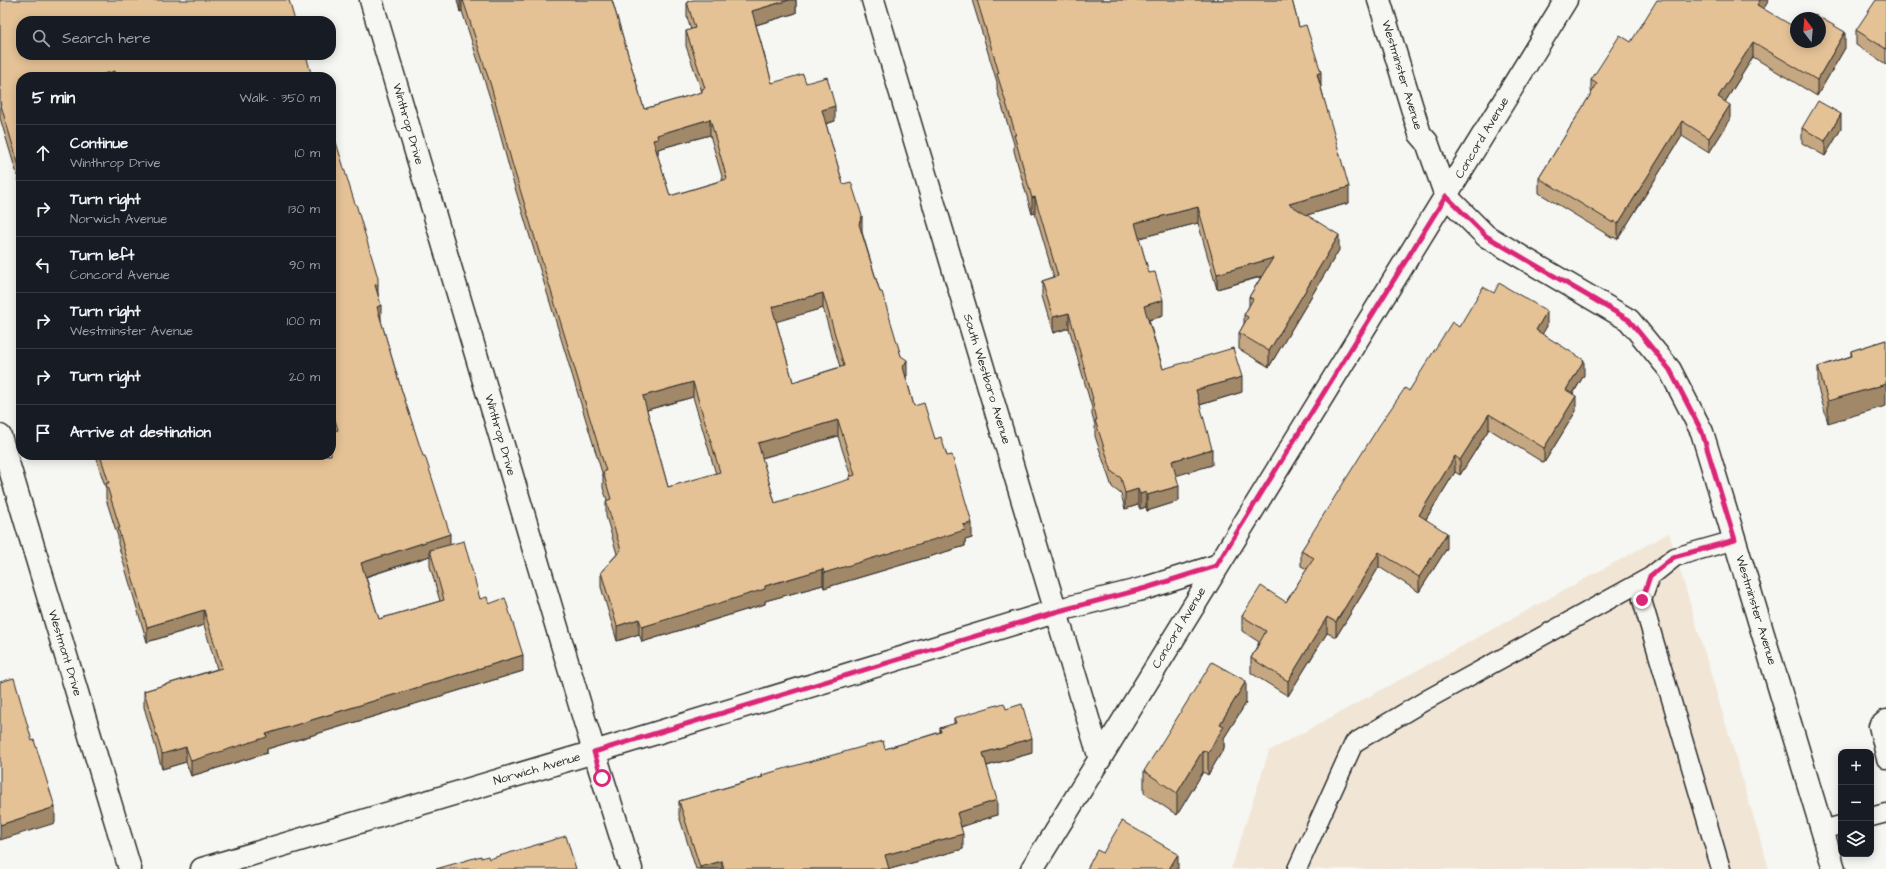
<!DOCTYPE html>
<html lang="en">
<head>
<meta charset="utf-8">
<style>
  :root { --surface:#171b24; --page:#20242c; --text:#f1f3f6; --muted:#9ea1a6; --line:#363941 }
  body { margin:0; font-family:"Architects Daughter",sans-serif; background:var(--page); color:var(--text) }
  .controls { position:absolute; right:12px; bottom:12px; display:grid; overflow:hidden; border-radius:8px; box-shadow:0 2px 10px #0003 }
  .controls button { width:36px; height:36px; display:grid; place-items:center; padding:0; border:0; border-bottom:1px solid var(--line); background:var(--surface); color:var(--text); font:20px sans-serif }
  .compass { position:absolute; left:1790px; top:12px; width:36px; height:36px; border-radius:50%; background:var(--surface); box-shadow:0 2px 10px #0003; rotate:344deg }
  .stop { position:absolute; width:12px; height:12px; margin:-9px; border:3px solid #db2777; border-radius:50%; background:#fff }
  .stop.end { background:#db2777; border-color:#fff; box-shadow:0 1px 4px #0008 }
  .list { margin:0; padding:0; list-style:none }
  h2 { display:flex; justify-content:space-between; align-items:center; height:52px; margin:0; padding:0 16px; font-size:17px }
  h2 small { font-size:13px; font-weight:400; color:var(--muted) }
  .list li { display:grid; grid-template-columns:26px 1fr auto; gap:12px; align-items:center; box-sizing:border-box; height:56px; padding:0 16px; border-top:1px solid var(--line) }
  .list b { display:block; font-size:15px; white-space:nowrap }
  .list p { margin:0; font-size:13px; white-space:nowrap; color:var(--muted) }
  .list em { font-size:13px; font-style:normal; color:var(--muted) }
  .icon { flex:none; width:22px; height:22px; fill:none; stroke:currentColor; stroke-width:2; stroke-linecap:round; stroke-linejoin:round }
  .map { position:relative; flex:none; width:1886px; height:869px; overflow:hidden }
  .search { position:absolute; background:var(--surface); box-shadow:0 2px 10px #0003; left:16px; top:16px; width:320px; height:44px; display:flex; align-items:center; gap:10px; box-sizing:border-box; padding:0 14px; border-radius:16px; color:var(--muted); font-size:15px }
  .panel { position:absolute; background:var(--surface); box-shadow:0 2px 10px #0003; left:16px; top:72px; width:320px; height:388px; border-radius:16px }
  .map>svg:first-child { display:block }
</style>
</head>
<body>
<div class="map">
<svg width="1886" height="869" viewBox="0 0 1886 869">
  <rect width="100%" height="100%" fill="#f6f6f2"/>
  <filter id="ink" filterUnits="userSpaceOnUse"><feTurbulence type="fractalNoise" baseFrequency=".025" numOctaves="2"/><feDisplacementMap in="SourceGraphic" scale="8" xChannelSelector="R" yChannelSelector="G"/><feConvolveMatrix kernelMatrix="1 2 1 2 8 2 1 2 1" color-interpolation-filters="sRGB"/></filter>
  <g filter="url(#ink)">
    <path fill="#f1e6d6" d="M 1669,533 L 1769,869 L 1231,869 L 1269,751 Z"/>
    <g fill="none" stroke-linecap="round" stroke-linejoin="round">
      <g stroke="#2b2b2b" stroke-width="21">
        <path id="service" d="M 1886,719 L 1878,726 L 1886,759
          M 1871,817 L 1886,813
          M 1822,830 L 1841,825
          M 1297,869 L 1354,743 L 1428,699 L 1650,577
          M 1721,869 L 1642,600 L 1650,577 L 1675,557 L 1735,540"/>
      </g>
      <g stroke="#2b2b2b" stroke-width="25">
        <path id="minor" d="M 371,0 L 585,722 L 631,869
          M 873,0 L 1100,759
          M 1379,0 L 1420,134 L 1427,142 L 1446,196 L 1486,236 L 1629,320 L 1670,370 L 1702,432 L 1834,869
          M 0,436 L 130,869
          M 202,869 L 594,752 L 1055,611 L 1146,588 L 1216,566"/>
      </g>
      <g stroke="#2b2b2b" stroke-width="25">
        <path id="tertiary" d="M 1032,869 L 1566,0"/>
      </g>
      <use href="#service" stroke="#f6f6f2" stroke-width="18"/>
      <use href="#minor" stroke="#f6f6f2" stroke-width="22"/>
      <use href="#tertiary" stroke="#f6f6f2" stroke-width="22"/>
    </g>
    <path fill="#c5a781" stroke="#2b2b2b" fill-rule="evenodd" d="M 0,0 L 312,77 L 21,77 L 21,188 L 0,118 Z
      M 457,0 L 612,0 L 644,109 L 702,92 L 686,46 L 686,31 L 691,30 L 687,17 L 687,2 L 796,0 L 796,13 L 756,25 L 772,83 L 806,83 L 835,121 L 826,124 L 843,184 L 862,231 L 862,232 L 880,292 L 907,375 L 906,377 L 914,406 L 935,439 L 947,456 L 972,538 L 965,540 L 965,546 L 824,588 L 823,585 L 765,601 L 765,604 L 642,642 L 639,634 L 617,641 L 601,587 L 601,572 L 617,554 L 606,516 L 606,501 L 607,500 L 603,488 L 603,476 L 512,178 L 491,101 L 462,11 L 460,12 ZM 710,135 L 723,180 L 670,196 L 657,154 L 658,154 L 658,149 ZM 823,308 L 840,367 L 793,382 L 776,321 ZM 693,397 L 716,474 L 668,487 L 647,410 ZM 838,436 L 851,477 L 849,477 L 849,480 L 775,503 L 762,458 Z
      M 972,0 L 1292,0 L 1299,27 L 1321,87 L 1349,203 L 1307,215 L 1339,250 L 1269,367 L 1239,349 L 1239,333 L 1244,324 L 1244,315 L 1249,306 L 1249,297 L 1261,277 L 1217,289 L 1198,223 L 1139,238 L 1149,273 L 1163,316 L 1149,320 L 1163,369 L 1242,392 L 1200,405 L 1212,465 L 1176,475 L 1179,501 L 1147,511 L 1146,507 L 1140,509 L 1138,505 L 1125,509 L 1121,494 L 1112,487 L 1095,436 L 1095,425 L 1092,415 L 1092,408 L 1069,328 L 1053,333 L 1042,296 L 1042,281 L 1054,277 L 1035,213 L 1032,214 L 1014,151 L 1014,144 L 997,90 L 997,82 Z
      M 1769,0 L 1763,9 L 1796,42 L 1845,48 L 1817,96 L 1753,57 L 1725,102 L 1730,120 L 1709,153 L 1682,136 L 1618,239 L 1613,237 L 1613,238 L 1539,193 L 1539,178 L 1591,94 L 1591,80 L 1631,42 Z
      M 1886,0 L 1886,64 L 1856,45 L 1856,30 Z
      M 331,126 L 378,294 L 381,321 L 399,382 L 450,545 L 480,599 L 489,604 L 523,671 L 267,749 L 267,753 L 191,776 L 186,762 L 162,769 L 144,707 L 144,691 L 217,669 L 204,625 L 147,642 L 118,544 L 118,537 L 106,499 L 106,489 L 95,455 L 331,455 L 334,431 L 331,421 ZM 430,556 L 430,566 L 440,601 L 379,619 L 366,577 Z
      M 1802,128 L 1841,129 L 1825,156 L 1802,143 Z
      M 1547,326 L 1542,334 L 1584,375 L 1573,394 L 1576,411 L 1544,463 L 1489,429 L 1460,475 L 1455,472 L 1426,519 L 1447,548 L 1419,592 L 1379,567 L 1336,637 L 1327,633 L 1288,696 L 1251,673 L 1251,658 L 1259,642 L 1242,631 L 1242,616 L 1286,602 L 1307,569 L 1301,566 L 1301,551 L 1409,391 L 1459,327 Z
      M 1886,340 L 1828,423 L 1818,388 L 1818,367 L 1851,356 L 1851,351 Z
      M 1246,703 L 1224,738 L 1224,748 L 1208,775 L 1203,772 L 1177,815 L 1144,793 L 1144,771 Z
      M 1006,709 L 1032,753 L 987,766 L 997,815 L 961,827 L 963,849 L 890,869 L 696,869 L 679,816 L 679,801 L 762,777 L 762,775 L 885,749 L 940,732 L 940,728 L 954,724 L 954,718 Z"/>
    <path fill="#a08869" stroke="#2b2b2b" d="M 460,0 L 462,0 L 462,11 L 460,12 Z
      M 789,0 L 796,0 L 796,13 L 752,26 L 752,11 Z
      M 1760,0 L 1769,0 L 1757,20 L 1757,5 Z
      M 1845,32 L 1845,48 L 1817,96 L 1817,80 Z
      M 1753,42 L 1753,57 L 1718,113 L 1718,97 Z
      M 115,71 L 115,77 L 93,77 Z
      M 1321,72 L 1321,88 L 1317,74 Z
      M 1730,105 L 1730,120 L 1709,153 L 1709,138 Z
      M 835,106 L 835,121 L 822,125 L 822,110 Z
      M 1841,114 L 1841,129 L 1825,156 L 1825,141 Z
      M 710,119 L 710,135 L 658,149 L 658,154 L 653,156 L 653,140 L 657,135 Z
      M 1682,121 L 1682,136 L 1618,239 L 1618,224 Z
      M 1349,187 L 1349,203 L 1289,220 L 1289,204 Z
      M 1035,197 L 1035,213 L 1032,214 L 1032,198 Z
      M 1198,207 L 1198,223 L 1135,239 L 1135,223 Z
      M 862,216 L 862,231 L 859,240 L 859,224 Z
      M 1339,235 L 1339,250 L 1269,367 L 1269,351 Z
      M 1273,258 L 1273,273 L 1217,289 L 1217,274 Z
      M 378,284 L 378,299 L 375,285 Z
      M 823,293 L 823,308 L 772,323 L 772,307 Z
      M 1163,300 L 1163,316 L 1144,321 L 1144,306 Z
      M 381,305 L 381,321 L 377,322 L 377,307 Z
      M 1547,311 L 1547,326 L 1536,345 L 1536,330 Z
      M 1069,313 L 1069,328 L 1053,333 L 1053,317 Z
      M 907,360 L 907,375 L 903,382 L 903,367 Z
      M 1584,360 L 1584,375 L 1566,405 L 1566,390 Z
      M 1242,377 L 1242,392 L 1196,406 L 1196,390 Z
      M 693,382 L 693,397 L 643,411 L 643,396 Z
      M 1886,384 L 1886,406 L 1828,423 L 1828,401 Z
      M 1576,396 L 1576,411 L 1544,463 L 1544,448 Z
      M 1489,414 L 1489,429 L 1460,475 L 1460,460 Z
      M 838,420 L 838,436 L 758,459 L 758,443 Z
      M 1212,449 L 1212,465 L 1172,477 L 1172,461 Z
      M 1455,456 L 1455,472 L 1419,530 L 1419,515 Z
      M 1179,486 L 1179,501 L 1147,511 L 1147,495 Z
      M 1138,489 L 1138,505 L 1125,509 L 1125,493 Z
      M 1146,492 L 1146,507 L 1140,509 L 1140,494 Z
      M 972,523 L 972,538 L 965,540 L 965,546 L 824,588 L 824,573 Z
      M 1447,533 L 1447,548 L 1419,592 L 1419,577 Z
      M 450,534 L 450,550 L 430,550 L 430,556 L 361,578 L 361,563 Z
      M 1379,552 L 1379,567 L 1336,637 L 1336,622 Z
      M 823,569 L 823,585 L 765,601 L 765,604 L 642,642 L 642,627 L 765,586 Z
      M 204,610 L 204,625 L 147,642 L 147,627 Z
      M 1327,617 L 1327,633 L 1288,696 L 1288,681 Z
      M 639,619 L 639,634 L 617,641 L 617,626 Z
      M 523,655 L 523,671 L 267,749 L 267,753 L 191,776 L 191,761 L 266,734 Z
      M 1246,681 L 1246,703 L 1224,738 L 1224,748 L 1208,775 L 1208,753 L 1220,724 Z
      M 1032,738 L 1032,753 L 983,767 L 983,753 Z
      M 186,747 L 186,762 L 162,769 L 162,754 Z
      M 1203,750 L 1203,772 L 1177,815 L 1177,793 Z
      M 997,800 L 997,815 L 957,828 L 957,813 Z
      M 55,807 L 55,823 L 0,840 L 0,825 Z
      M 963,834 L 963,849 L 890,869 L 885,869 L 885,855 Z
      M 1178,854 L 1178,869 L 1169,869 Z
      M 722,861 L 722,869 L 700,869 L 700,867 Z"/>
    <path fill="#e5c296" stroke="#2b2b2b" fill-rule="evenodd" d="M 0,0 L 289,0 L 295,21 L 21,21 L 21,55 L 306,55 L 312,77 L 117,77 L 115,71 L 93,77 L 21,77 L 21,173 L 0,102 Z
      M 463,0 L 612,0 L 644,109 L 702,92 L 702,89 L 705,88 L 686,31 L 695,28 L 687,2 L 693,0 L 789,0 L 752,11 L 772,83 L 803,74 L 806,83 L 827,77 L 835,106 L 822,110 L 843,184 L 851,182 L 862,216 L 859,224 L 880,292 L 882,292 L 901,356 L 907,360 L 903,367 L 914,406 L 924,403 L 935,439 L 941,437 L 947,456 L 952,455 L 972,523 L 963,525 L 965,530 L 824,573 L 823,569 L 765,586 L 765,589 L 642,627 L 639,619 L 617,626 L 601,572 L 621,550 L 606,501 L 611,499 L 603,472 L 606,471 L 512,163 L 491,86 ZM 710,119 L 727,179 L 670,196 L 653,140 L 658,139 L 657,135 ZM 823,293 L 844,366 L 793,382 L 772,307 ZM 693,382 L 720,472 L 668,487 L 643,396 ZM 838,420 L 855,475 L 849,477 L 850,479 L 775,503 L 758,443 Z
      M 977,0 L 1292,0 L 1299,27 L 1306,25 L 1321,72 L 1317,74 L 1349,187 L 1289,204 L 1339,235 L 1269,351 L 1239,333 L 1248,317 L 1244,315 L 1253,299 L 1249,297 L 1273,258 L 1217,274 L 1198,207 L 1135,223 L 1149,273 L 1155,272 L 1163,300 L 1144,306 L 1163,369 L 1233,348 L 1242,377 L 1196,390 L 1212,449 L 1172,461 L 1179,486 L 1147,495 L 1146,492 L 1140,494 L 1138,489 L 1125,493 L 1121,478 L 1112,472 L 1095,420 L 1097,420 L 1092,399 L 1093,399 L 1069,313 L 1053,317 L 1042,281 L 1058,276 L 1035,197 L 1032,198 L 1014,135 L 1016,135 L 997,74 L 999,73 Z
      M 1657,0 L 1760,0 L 1757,5 L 1796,28 L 1796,42 L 1820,42 L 1820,18 L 1811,18 L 1814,14 L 1845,32 L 1817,80 L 1753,42 L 1718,97 L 1730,105 L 1709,138 L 1682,121 L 1618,224 L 1613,221 L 1613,223 L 1539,178 L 1597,84 L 1591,80 L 1620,35 L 1631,42 Z
      M 1876,0 L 1886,0 L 1886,49 L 1856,30 Z
      M 1818,101 L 1841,114 L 1825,141 L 1802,128 Z
      M 331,126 L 355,204 L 356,204 L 378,278 L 378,284 L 375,285 L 381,305 L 377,307 L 399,382 L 423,456 L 425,456 L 450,534 L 361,563 L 379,619 L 444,600 L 430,550 L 464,541 L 480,599 L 487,597 L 489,604 L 505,598 L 523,655 L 266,734 L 267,737 L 191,761 L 186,747 L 162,754 L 144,691 L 222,668 L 204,610 L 147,627 L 118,528 L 120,528 L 106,483 L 109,483 L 100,455 L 331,455 L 331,432 L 338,430 L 331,406 Z
      M 1499,283 L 1547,311 L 1536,330 L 1584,360 L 1566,390 L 1576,396 L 1544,448 L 1489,414 L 1460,460 L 1455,456 L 1419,515 L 1447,533 L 1419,577 L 1379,552 L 1336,622 L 1327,617 L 1288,681 L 1251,658 L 1266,631 L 1242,616 L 1261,586 L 1286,602 L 1314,558 L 1301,551 L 1379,426 L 1405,388 L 1409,391 L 1452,322 L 1459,327 L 1483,287 L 1494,293 Z
      M 1886,340 L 1886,384 L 1828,401 L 1818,367 L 1852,356 L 1851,351 Z
      M 1212,662 L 1246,681 L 1220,724 L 1224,726 L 1208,753 L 1203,750 L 1177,793 L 1144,771 Z
      M 14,678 L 32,741 L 34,740 L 55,807 L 0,825 L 0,682 Z
      M 1004,703 L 1006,709 L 1022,704 L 1032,738 L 983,753 L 997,800 L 957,813 L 963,834 L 885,855 L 889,869 L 724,869 L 722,861 L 700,867 L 679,801 L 763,777 L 762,775 L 883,741 L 885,749 L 941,732 L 940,728 L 956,723 L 954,718 Z
      M 1122,821 L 1178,854 L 1169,869 L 1087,869 L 1097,850 L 1103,853 Z
      M 566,836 L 576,869 L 436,869 L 481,856 L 481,858 L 488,856 L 489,859 Z"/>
  </g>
  <g fill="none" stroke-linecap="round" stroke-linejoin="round" filter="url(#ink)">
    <path stroke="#db2777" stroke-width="5" d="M 602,778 L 594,752 L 1055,612 L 1146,588 L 1216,566 L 1446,196 L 1486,236 L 1629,320 L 1670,370 L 1702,432 L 1735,540 L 1674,557 L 1650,576 L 1642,600"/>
  </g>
  <g text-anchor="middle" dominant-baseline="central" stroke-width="3.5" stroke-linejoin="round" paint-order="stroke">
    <g font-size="12" fill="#2b2b2b" stroke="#f6f6f2">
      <text transform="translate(1402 75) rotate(73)">Westminster Avenue</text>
      <text transform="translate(408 124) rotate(74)">Winthrop Drive</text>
      <text transform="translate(1482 138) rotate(-59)">Concord Avenue</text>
      <text transform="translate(987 379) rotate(73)">South Westboro Avenue</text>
      <text transform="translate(500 435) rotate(74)">Winthrop Drive</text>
      <text transform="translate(1756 610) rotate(73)">Westminster Avenue</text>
      <text transform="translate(1179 628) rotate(-59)">Concord Avenue</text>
      <text transform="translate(65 653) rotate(73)">Westmont Drive</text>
      <text transform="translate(537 769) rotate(-16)">Norwich Avenue</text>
    </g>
  </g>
</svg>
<div class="controls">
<button>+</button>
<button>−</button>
<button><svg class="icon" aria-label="layers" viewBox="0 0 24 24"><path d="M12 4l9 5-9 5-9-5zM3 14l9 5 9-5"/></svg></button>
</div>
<svg class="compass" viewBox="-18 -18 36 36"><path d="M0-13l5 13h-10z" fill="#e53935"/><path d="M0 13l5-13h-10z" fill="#9ea1a6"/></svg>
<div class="stop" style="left:602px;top:778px"></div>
<div class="stop end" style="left:1642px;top:600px"></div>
<div class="search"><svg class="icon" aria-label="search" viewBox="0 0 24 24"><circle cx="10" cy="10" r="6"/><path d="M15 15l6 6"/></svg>Search here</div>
<section class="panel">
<h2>5 min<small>Walk · 350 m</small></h2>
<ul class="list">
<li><svg class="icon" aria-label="ahead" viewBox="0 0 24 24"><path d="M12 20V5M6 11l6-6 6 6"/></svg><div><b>Continue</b><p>Winthrop Drive</p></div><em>10 m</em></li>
<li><svg class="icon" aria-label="right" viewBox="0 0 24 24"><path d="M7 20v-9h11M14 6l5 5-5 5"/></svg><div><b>Turn right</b><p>Norwich Avenue</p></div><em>130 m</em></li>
<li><svg class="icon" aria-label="left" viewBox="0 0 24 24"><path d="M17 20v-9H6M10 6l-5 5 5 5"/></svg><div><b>Turn left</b><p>Concord Avenue</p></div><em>90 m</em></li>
<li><svg class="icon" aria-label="right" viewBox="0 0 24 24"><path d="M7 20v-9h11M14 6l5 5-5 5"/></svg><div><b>Turn right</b><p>Westminster Avenue</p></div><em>100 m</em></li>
<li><svg class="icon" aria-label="right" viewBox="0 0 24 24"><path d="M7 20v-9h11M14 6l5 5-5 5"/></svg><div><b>Turn right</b></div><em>20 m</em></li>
<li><svg class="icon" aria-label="arrive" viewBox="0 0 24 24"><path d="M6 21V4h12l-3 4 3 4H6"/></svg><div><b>Arrive at destination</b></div></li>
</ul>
</section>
</div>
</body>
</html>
